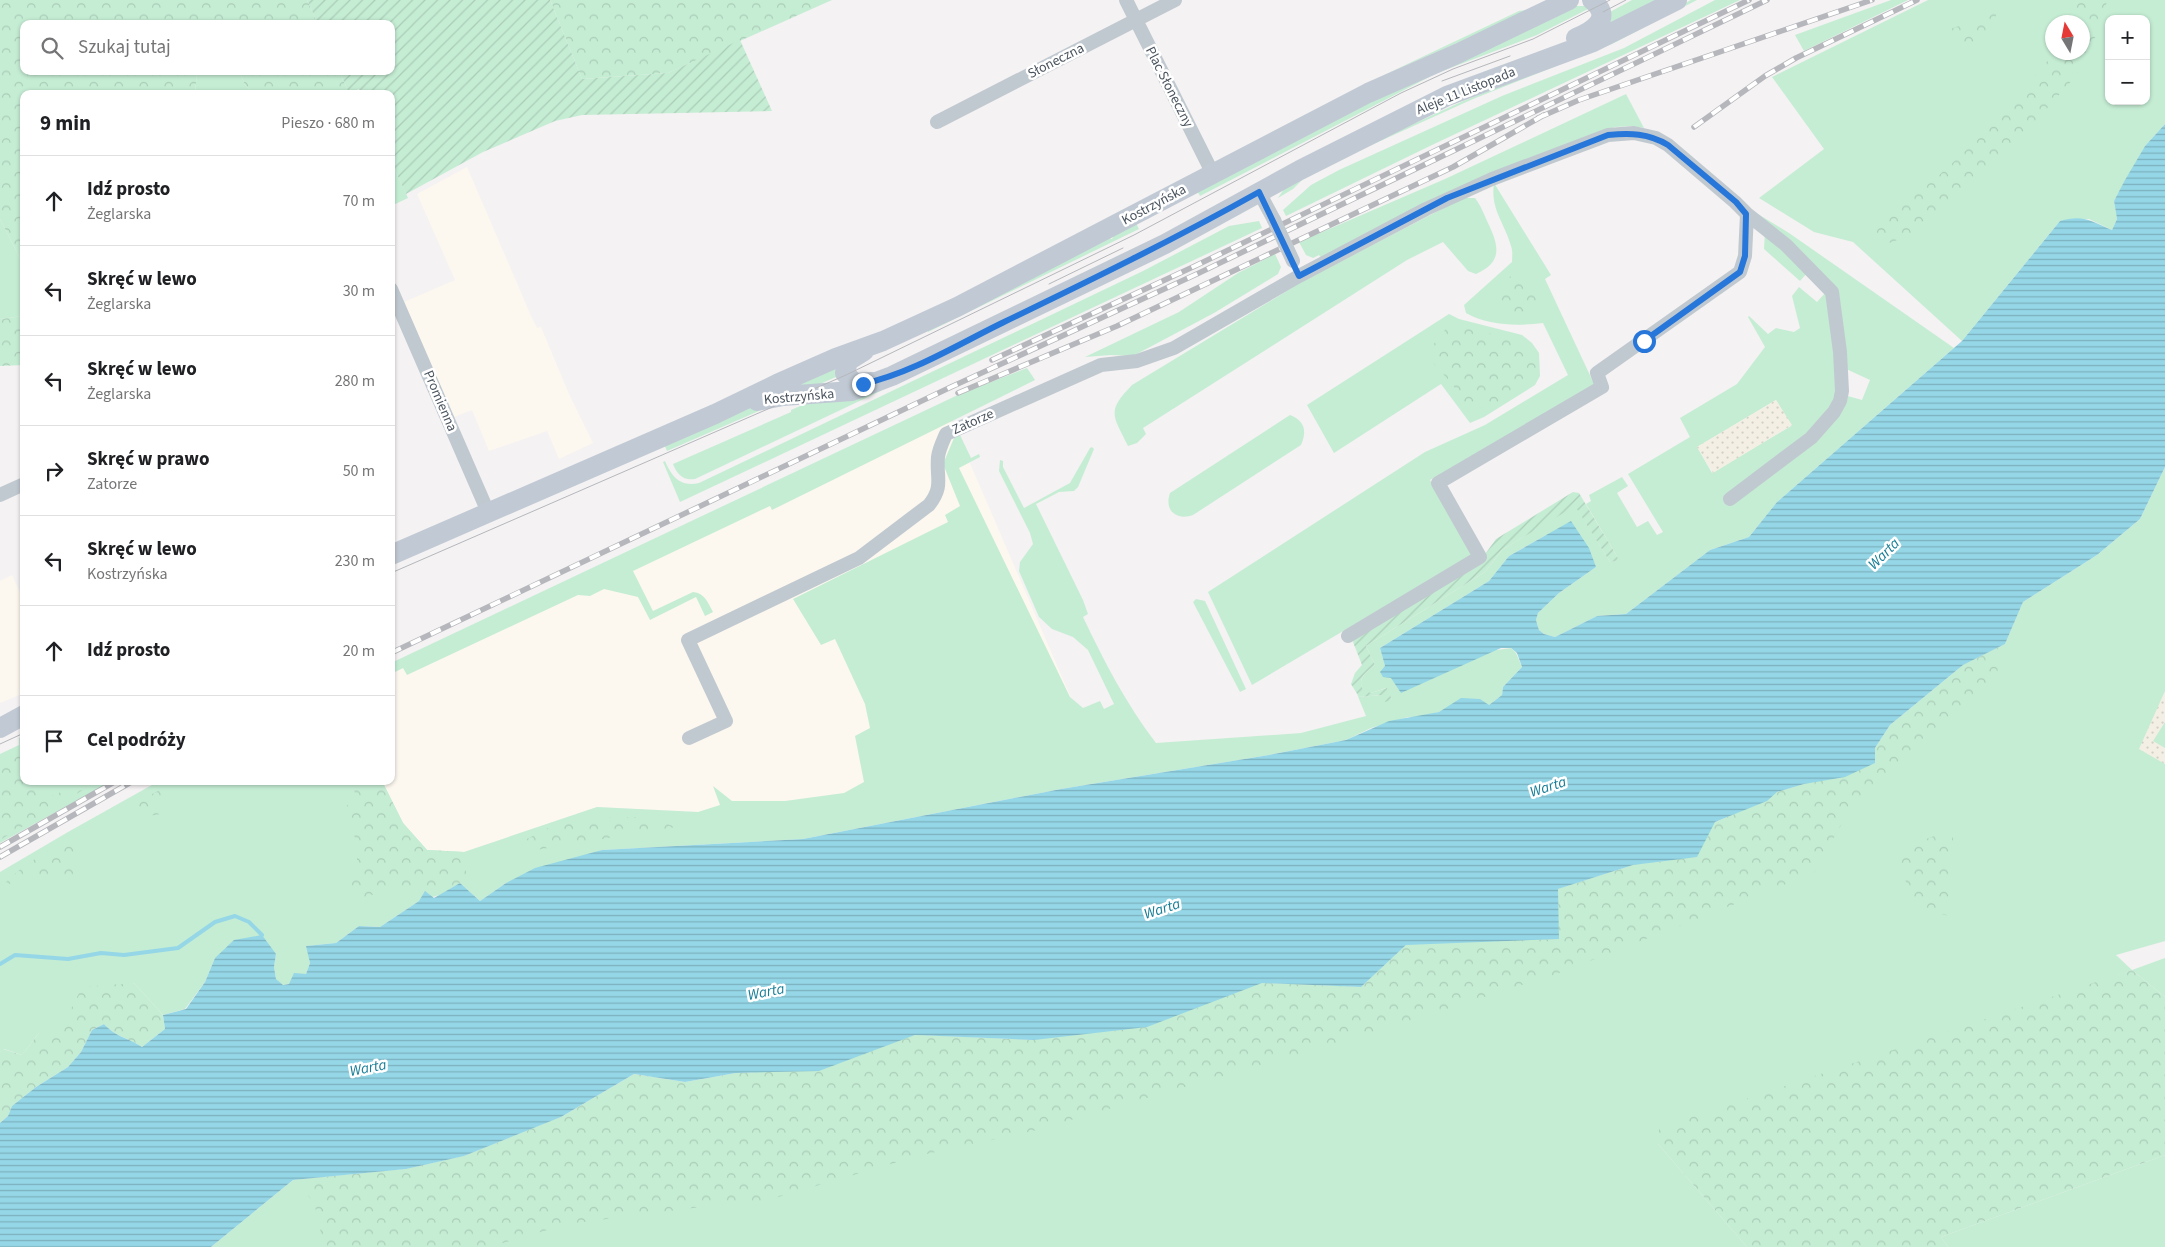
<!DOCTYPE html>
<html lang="pl">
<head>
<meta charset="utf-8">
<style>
  :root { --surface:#fff; --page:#f6f6f6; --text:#202124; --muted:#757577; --line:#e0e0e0 }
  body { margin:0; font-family:"Source Sans 3",sans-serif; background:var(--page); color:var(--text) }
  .controls { position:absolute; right:15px; top:15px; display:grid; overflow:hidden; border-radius:10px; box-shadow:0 1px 4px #0004 }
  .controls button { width:45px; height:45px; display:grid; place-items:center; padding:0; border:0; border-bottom:1px solid var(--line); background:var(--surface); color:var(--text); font:25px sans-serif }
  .compass { position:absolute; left:2045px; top:15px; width:45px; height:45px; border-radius:50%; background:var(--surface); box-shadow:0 1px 4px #0004; rotate:350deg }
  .stop { position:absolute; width:15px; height:15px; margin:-11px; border:4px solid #2776da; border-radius:50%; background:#fff }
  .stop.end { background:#2776da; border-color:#fff; box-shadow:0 1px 5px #0008 }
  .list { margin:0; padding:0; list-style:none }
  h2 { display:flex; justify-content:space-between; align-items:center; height:65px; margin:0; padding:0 20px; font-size:21px }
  h2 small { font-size:16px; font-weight:400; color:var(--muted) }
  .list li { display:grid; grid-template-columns:32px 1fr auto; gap:15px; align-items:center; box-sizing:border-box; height:90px; padding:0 20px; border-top:1px solid var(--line) }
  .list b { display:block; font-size:19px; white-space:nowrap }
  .list p { margin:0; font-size:16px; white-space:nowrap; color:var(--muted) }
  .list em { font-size:16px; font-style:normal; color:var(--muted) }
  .icon { flex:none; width:28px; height:28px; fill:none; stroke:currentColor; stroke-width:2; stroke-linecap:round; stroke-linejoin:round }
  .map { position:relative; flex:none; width:2165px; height:1247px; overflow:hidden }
  .search { position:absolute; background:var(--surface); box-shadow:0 1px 4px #0004; left:20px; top:20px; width:375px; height:55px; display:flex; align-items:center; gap:12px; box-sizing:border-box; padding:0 18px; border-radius:10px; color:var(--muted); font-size:19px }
  .panel { position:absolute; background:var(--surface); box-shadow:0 1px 4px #0004; left:20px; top:90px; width:375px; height:695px; border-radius:10px }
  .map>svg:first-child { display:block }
</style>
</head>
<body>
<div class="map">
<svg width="2165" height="1247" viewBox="0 0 2165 1247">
  <defs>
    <pattern id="forest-crowns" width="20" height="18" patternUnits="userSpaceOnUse" patternTransform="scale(1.25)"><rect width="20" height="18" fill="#c5edd4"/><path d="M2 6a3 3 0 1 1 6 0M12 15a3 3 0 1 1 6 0" fill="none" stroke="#abcdb8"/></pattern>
    <pattern id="sand-dots" width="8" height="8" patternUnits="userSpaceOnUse" patternTransform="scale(1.25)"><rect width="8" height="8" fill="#f3efe5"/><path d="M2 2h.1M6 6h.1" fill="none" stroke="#d2cfc7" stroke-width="1.8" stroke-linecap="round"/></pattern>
    <pattern id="garden-furrows" width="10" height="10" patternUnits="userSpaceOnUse" patternTransform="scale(1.25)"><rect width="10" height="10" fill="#c5edd4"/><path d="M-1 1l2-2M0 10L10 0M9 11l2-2" fill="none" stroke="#abcdb8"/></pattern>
    <pattern id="water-rules" width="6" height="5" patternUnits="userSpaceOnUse" patternTransform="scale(1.25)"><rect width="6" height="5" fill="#95d7e7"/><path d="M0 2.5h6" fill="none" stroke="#7cb1be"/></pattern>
  </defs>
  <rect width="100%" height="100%" fill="#f4f2f2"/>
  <path fill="#fcf8ef" d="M 467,167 L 532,318 L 537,328 L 541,327 L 569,394 L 593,443 L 559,459 L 547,431 L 489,451 L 472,410 L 454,417 L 404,302 L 455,280 L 417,194 Z
    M 951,419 L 1084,728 L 778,816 L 597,807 L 464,852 L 427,850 L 403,823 L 382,781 L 391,781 L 391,674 L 556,594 Z
    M 12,575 L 24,601 L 24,693 L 0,703 L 0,581 Z"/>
  <path fill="#c5edd4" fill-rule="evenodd" d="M 1632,0 L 1660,0 L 1608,27 L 1608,13 Z
    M 1691,0 L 1697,0 L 1612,44 L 1473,99 L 1334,162 L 1305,177 L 1293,189 L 1278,198 L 1286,186 L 1322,166 L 1461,102 L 1603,46 Z
    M 1715,0 L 1740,0 L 1432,145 L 1286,216 L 1283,210 L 1311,185 L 1339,170 L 1502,96 L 1624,48 Z
    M 1891,0 L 1908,0 L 1804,51 L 1795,35 Z
    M 1928,0 L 2165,0 L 2165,124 L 2145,146 L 2114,201 L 2117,219 L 2112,230 L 2089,219 L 2060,221 L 1962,341 L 1853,242 L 1814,232 L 1759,198 L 1824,149 L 1772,77 ZM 2109,19 L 2146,19 L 2146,101 L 2109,101 ZM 2052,22 L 2082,22 L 2082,52 L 2052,52 Z
    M 1576,6 L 1585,6 L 1588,9 L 1537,35 L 1437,73 L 1200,196 L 1197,191 L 1357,107 Z
    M 1534,9 L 1382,76 L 1519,11 Z
    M 197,71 L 239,71 L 245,85 L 255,94 L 195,94 Z
    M 1626,94 L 1644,128 L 1632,126 L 1615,127 L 1442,195 L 1321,258 L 1319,255 L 1313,258 L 1306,255 L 1299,242 L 1445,179 Z
    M 391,161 L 408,198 L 391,206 Z
    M 1494,183 L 1551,275 L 1545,279 L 1595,386 L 1430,480 L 1472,555 L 1252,685 L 1208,592 L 1425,452 L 1485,425 L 1568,375 L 1543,323 C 1519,326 1488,326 1466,313 L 1464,305 L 1512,262 C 1512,257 1513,251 1511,246 C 1505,223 1490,210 1494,183 Z
    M 1463,198 L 1475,198 C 1481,206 1484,214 1488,223 C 1499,246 1503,262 1476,274 L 1468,271 L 1443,242 L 1407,260 L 1143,428 L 1146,434 L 1137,443 L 1128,446 C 1113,415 1106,412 1132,385 L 1305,280 Z
    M 1753,211 L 1789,233 L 1954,348 L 1777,502 L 1749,537 L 1710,550 L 1626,614 L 1597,616 L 1555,637 L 1544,634 L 1539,630 L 1536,620 L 1538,613 L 1559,593 L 1596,567 L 1546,535 L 1509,556 L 1489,581 L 1380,648 L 1385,666 L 1511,648 L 1516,653 L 1522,667 L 1503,687 L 1502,695 L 1489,705 L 1456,703 L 1439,712 L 1420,717 L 1408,717 L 1371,728 L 1346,740 L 1269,755 L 1061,789 L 803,839 L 602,850 L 506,883 L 480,901 L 460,883 L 443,894 L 419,901 L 380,927 L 359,926 L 336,943 L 307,946 L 310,963 L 306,974 L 290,984 L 282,985 L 276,979 L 274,967 L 276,954 L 215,958 L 205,982 L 185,1009 L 163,1015 L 134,983 L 59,1033 L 39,1033 L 22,1055 L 4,1049 L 0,1052 L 0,872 L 68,832 L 159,781 L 382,781 L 403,823 L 427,850 L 464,852 L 597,807 L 698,812 L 720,805 L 713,786 L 732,801 L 785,801 L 844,793 L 864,782 L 855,736 L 870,728 L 865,704 L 835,639 L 821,645 L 793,599 L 948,522 L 945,515 L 960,506 L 943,464 L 954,438 L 960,435 L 971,458 L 979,454 L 980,457 L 959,468 L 1070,697 L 1083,708 L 1100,701 L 1104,709 L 1114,704 L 1088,650 L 1073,637 L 1052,629 L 1039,617 L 1019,571 L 1020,562 L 1033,544 L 1030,533 L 999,471 L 1000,460 L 1003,461 L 1003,467 L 1024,508 L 1070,483 L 1090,448 L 1092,447 L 1094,449 L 1078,487 L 1074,491 L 1059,492 L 1036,504 L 1083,600 L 1088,614 L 1083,617 C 1104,661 1126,704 1156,743 L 1301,733 L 1366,716 L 1357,694 L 1359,697 L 1382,695 L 1392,700 L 1386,688 L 1371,693 L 1363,691 C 1357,677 1366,673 1375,665 L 1366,646 L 1485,572 L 1502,550 L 1575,505 L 1610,562 L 1616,561 L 1618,558 L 1586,504 L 1591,501 L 1589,495 L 1622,477 L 1628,486 L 1617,493 L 1637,527 L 1648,521 L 1657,535 L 1663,532 L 1628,474 L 1690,437 L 1680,418 L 1737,384 L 1765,347 L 1748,317 L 1749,316 L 1768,334 L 1776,328 L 1794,332 L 1800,328 L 1792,296 L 1799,287 L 1817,302 L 1826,292 L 1808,272 L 1800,281 L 1764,249 L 1765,232 ZM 1844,368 L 1870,380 L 1862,400 L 1844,395 ZM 1776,400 L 1791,426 L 1712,473 L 1697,447 Z
    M 0,219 L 24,266 L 24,316 L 0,319 Z
    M 1259,221 L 1262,228 L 680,502 L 663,462 L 665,461 C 672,477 680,487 699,483 L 1143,271 L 1229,226 Z
    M 1136,223 L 1139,229 L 928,332 L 927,329 L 1109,237 L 1111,239 L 1113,238 L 1112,236 Z
    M 1275,254 L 1281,267 L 1278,274 L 1214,313 L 1133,356 L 1111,355 L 1085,357 L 1179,312 L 1238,273 Z
    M 1449,314 L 1459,319 L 1522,335 L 1532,343 L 1539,353 L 1540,376 L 1535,385 L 1484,417 L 1470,423 L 1441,384 L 1334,453 L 1307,405 Z
    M 836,365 L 838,376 L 818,385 L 780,389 Z
    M 1027,368 L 1035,380 L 772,510 L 770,506 L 633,571 L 653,611 L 693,592 C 705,593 708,603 713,612 L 705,616 L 696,597 L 650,620 L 638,597 L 604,589 L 590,596 L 578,595 L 407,675 L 403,668 L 391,674 L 391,663 L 960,394 Z
    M 889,387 L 695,479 C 683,481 677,474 673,464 L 791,412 L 791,410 L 807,403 Z
    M 782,401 L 667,451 L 664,444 L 748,408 Z
    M 1290,415 C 1305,421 1307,431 1301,445 L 1193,515 C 1176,521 1164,510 1170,493 Z
    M 2165,467 L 2165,941 L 2116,955 L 2132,970 L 2165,958 L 2165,997 L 2132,970 L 1658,1144 L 1747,1247 L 211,1247 L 293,1180 L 406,1169 L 464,1156 L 561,1117 L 915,1035 L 1034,1040 L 1262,983 L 1361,987 L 1406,945 L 1558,889 L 1633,865 L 1777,792 L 1804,784 L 1845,777 L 1963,665 L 2005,644 L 2023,602 L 2097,555 L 2140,519 Z
    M 1196,599 L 1205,601 L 1246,689 L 1240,692 L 1193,602 Z
    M 24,736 L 24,781 L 112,781 L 0,843 L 0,754 L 19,745 L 19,738 Z
    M 2165,1155 L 2165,1247 L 1948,1247 L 1941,1237 Z"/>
  <path fill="url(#forest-crowns)" d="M 0,0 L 307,0 L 318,24 L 24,24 L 24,71 L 197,71 L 195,94 L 24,94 L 24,266 L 0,219 Z
    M 550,0 L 832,0 L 668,73 L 582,79 Z
    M 2075,0 L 2107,0 L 2103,22 L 2075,77 L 2009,151 L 1923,231 L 1889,243 L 1876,236 L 1873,223 L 1935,179 L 1992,126 L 2054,53 L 2082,52 L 2082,22 L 2071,22 L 2075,11 Z
    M 1999,7 L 1989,36 L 1962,48 L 1951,35 L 1950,29 L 1976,20 Z
    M 239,71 L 339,71 L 349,93 L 255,94 L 245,85 Z
    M 1517,269 L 1528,279 L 1544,301 L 1535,313 L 1510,312 L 1486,303 Z
    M 24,316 L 24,365 L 0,366 L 0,319 Z
    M 1448,326 C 1476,329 1504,336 1530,347 C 1534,355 1538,365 1535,373 C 1530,387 1493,407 1480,408 C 1475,409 1469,407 1464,406 L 1453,385 L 1432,362 L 1433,345 Z
    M 2005,644 L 1994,683 L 1930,732 L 1853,804 L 1814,873 L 1557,974 L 1368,1034 L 1033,1131 L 918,1156 L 765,1201 L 724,1204 L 568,1224 L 489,1247 L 324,1247 L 314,1202 L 293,1180 L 406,1169 L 464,1156 L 561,1117 L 634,1074 L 685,1082 L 736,1073 L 819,1071 L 915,1035 L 1034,1040 L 1147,1027 L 1262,983 L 1361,987 L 1406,945 L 1559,939 L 1558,889 L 1633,865 L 1697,857 L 1715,822 L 1767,801 L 1777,792 L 1804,784 L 1875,748 L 1890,725 L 1963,665 Z
    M 24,748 L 24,781 L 49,781 L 42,792 L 48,796 L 58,794 L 72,781 L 98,781 L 0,840 L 0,759 Z
    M 176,781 L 169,791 L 161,814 L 148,816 L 136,807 L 143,799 Z
    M 351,781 L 382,781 L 403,823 L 427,850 L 464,852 L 467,881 L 452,886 L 418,889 L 390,889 L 357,900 L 348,879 L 357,860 L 357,844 L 345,808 L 355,797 L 354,786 Z
    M 647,817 L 676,827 L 536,850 L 515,845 L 554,825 L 598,818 Z
    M 1952,829 L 1954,846 L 1950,869 L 1954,899 L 1949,916 L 1924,910 L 1909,894 L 1900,859 L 1908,846 Z
    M 72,840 L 76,854 L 75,875 L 56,880 L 24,876 L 0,889 C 20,865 45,852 72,840 Z
    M 2132,970 L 2165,997 L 2165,1155 L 1941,1237 L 1948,1247 L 1747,1247 L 1658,1144 L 1659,1128 Z
    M 134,983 L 163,1015 L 165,1029 L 142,1047 C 127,1037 117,1038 104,1024 L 92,1030 L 81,1052 L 68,1067 L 36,1087 L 12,1106 L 8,1116 L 0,1123 L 0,1052 L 3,1049 L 22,1055 L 39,1033 L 59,1033 L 82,987 Z"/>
  <path fill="url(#sand-dots)" d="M 1776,400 L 1792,425 L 1713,473 L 1697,447 Z
    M 2165,691 L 2165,722 L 2153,741 L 2165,748 L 2165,764 L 2139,749 Z"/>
  <path fill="url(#garden-furrows)" d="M 307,0 L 550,0 L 582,79 L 668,73 L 740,40 L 772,111 L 582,115 L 555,121 L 483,152 L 406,194 L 391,161 L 391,94 L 361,94 L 359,89 L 349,93 L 339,71 L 391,71 L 391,24 L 318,24 Z
    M 1573,492 L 1579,493 L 1618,558 L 1617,561 L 1610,562 L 1575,506 L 1502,550 L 1485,572 L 1366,646 L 1375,665 C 1366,673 1357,677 1363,690 L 1371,693 L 1387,688 L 1392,700 L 1385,702 L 1382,695 L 1359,697 L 1351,684 L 1355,673 L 1362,665 L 1353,642 L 1355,636 L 1483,557 L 1496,539 Z"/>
  <path fill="url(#water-rules)" d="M 2165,124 L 2165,467 L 2140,519 L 2097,555 L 2023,602 L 2005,644 L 1963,665 L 1890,725 L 1875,748 L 1875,763 L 1845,777 L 1804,784 L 1777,792 L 1767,801 L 1715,822 L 1697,857 L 1633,865 L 1558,889 L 1559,939 L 1406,945 L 1361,987 L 1262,983 L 1147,1027 L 1034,1040 L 915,1035 L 819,1071 L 736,1073 L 685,1082 L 634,1074 L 561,1117 L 464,1156 L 406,1169 L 293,1180 L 211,1247 L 0,1247 L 0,1123 L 8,1116 L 12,1106 L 36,1087 L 68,1067 L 81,1052 L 92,1030 L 104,1024 C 117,1038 127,1037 142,1047 L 165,1029 L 163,1015 L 186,1009 L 205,982 L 215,958 L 234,940 L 262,935 L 276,954 L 274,967 L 276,979 L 283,985 L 289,984 L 294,973 L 306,974 L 310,963 L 306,946 L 336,943 L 359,926 L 380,927 L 419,901 L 425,891 L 434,898 L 460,883 L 480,901 L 506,883 L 535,868 L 602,850 L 803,839 L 1061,789 L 1269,755 L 1346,740 L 1389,721 L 1439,712 L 1461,698 L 1480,699 L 1489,705 L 1502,695 L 1503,687 L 1522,667 L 1517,653 L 1511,648 L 1501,648 L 1401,693 L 1391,678 L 1383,677 L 1380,672 L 1385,666 L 1380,648 L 1489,581 L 1509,556 L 1571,521 L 1589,548 L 1596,567 L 1559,593 L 1538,613 L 1536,620 L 1539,630 L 1544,634 L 1555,637 L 1597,616 L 1626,614 L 1710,550 L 1749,537 L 1777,502 L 1962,341 L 2060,221 C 2083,214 2091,221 2112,230 L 2117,219 L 2114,201 L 2125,180 L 2145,146 Z"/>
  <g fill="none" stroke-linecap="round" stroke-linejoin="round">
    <path stroke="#95d7e7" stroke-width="4" d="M 0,964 L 15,955 L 68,959 L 101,953 L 124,955 L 178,948 L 215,922 L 235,916 L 249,922 L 262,935"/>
    <path stroke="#c1c9d0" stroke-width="14" d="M 1126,0 L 1213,174
      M 937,122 L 1175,0
      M 1259,192 L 1274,220
      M 391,289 L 488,512
      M 0,495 L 24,484
      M 1730,499 L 1811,438 L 1834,412 L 1840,401 L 1842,391 L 1840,352 L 1832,292 L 1786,245 L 1747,214
      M 689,738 L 726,721 L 688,640 L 859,558 L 929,505 C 944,486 936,478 938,457 C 939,449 943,441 946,434 L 1101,365 L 1137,361 L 1174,348 L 1299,276 L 1426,209 L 1492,179 L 1608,135 L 1634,133 L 1656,138 L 1668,145 L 1735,202 L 1747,214 L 1745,256 L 1740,272 L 1597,373 L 1602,387 L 1438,483 L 1480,557 L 1348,636"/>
    <path stroke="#c1cad4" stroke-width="20" d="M 1576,38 C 1593,31 1614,18 1592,0
      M 864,351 L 848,361 L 845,373 L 854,383 L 872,382
      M 757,401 L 783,396 L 852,391 L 892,376 L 1165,244 L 1300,170 L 1447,96 L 1593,42 L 1677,0
      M 391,555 L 715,414 L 777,384 L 836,358 L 883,341 L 957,307 L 1368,93 L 1459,53 L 1569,0
      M 0,728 L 24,715"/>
    <path stroke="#b5b7bc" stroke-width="1" d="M 1603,12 L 1626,0
      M 1442,81 L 1510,56
      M 1049,284 L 1123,248
      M 391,573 L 846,375 L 1134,235 L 1401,93 L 1453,69 L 1533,39 L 1610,0
      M 0,744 L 24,733"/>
    <g stroke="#b5b7bc" stroke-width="5.5">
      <path id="rail" d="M 1538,118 L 1579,100 L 1872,0
        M 1694,127 L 1765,76 L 1796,58 L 1917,0
        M 992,360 L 1195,266 L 1749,0
        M 958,393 L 1117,326 L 1453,167 L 1544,115
        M 391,653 L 951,387 L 1199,273 L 1767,0
        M 0,847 L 116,781
        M 0,857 L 133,781"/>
    </g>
    <use href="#rail" stroke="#fff" stroke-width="4" stroke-dasharray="11" stroke-linecap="butt"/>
    <path stroke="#c1c9d0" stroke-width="14" d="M 1274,220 L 1293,261"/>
  </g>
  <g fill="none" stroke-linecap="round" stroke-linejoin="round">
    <path stroke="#2776da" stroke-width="6" d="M 863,384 C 912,373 957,345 1002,323 C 1089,281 1175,239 1259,192 L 1299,276 L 1447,198 L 1608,135 C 1630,133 1648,133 1668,145 L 1736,202 L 1746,214 L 1745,256 L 1740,272 L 1644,341"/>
  </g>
  <g text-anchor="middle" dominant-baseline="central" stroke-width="5" stroke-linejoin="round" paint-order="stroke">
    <g font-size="14" fill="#4b555f" stroke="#fff">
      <text transform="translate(1056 61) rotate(-27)">Słoneczna</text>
      <text transform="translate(1169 87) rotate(63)">Plac Słoneczny</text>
      <text transform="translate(1466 91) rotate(-22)">Aleje 11 Listopada</text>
      <text transform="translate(1154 205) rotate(-28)">Kostrzyńska</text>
      <text transform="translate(799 397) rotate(-5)">Kostrzyńska</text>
      <text transform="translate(440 401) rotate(67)">Promienna</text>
      <text transform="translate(973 422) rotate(-24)">Zatorze</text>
    </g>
    <g font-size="15" font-style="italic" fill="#167d97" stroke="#fff">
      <text transform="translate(1884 554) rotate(-45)">Warta</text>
      <text transform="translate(1548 787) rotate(-18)">Warta</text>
      <text transform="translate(1162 909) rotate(-18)">Warta</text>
      <text transform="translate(766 992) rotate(-11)">Warta</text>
      <text transform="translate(368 1068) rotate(-11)">Warta</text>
    </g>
  </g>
</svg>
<div class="controls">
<button>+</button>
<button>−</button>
</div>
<svg class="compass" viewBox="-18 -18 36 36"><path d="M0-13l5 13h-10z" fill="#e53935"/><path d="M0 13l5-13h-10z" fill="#757577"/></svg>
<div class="stop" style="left:1644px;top:341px"></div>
<div class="stop end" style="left:863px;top:384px"></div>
<div class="search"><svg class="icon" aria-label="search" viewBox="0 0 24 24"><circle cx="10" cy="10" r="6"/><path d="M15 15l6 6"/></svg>Szukaj tutaj</div>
<section class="panel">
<h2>9 min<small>Pieszo · 680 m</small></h2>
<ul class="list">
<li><svg class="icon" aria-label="ahead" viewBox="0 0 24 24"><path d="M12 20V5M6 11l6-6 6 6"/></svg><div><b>Idź prosto</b><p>Żeglarska</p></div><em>70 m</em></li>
<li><svg class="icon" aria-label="left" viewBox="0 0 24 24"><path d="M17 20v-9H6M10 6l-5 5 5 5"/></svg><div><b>Skręć w lewo</b><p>Żeglarska</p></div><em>30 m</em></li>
<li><svg class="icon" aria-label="left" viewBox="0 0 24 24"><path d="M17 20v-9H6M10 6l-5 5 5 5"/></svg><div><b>Skręć w lewo</b><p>Żeglarska</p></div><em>280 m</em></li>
<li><svg class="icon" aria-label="right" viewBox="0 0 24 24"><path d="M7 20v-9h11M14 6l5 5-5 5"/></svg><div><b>Skręć w prawo</b><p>Zatorze</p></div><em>50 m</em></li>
<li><svg class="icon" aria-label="left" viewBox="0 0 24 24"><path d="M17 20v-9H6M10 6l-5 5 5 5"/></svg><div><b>Skręć w lewo</b><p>Kostrzyńska</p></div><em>230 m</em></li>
<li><svg class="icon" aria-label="ahead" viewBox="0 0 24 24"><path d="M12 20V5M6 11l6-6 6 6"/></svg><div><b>Idź prosto</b></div><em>20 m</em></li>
<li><svg class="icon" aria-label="arrive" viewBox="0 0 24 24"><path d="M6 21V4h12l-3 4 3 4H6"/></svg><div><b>Cel podróży</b></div></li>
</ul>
</section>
</div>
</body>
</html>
